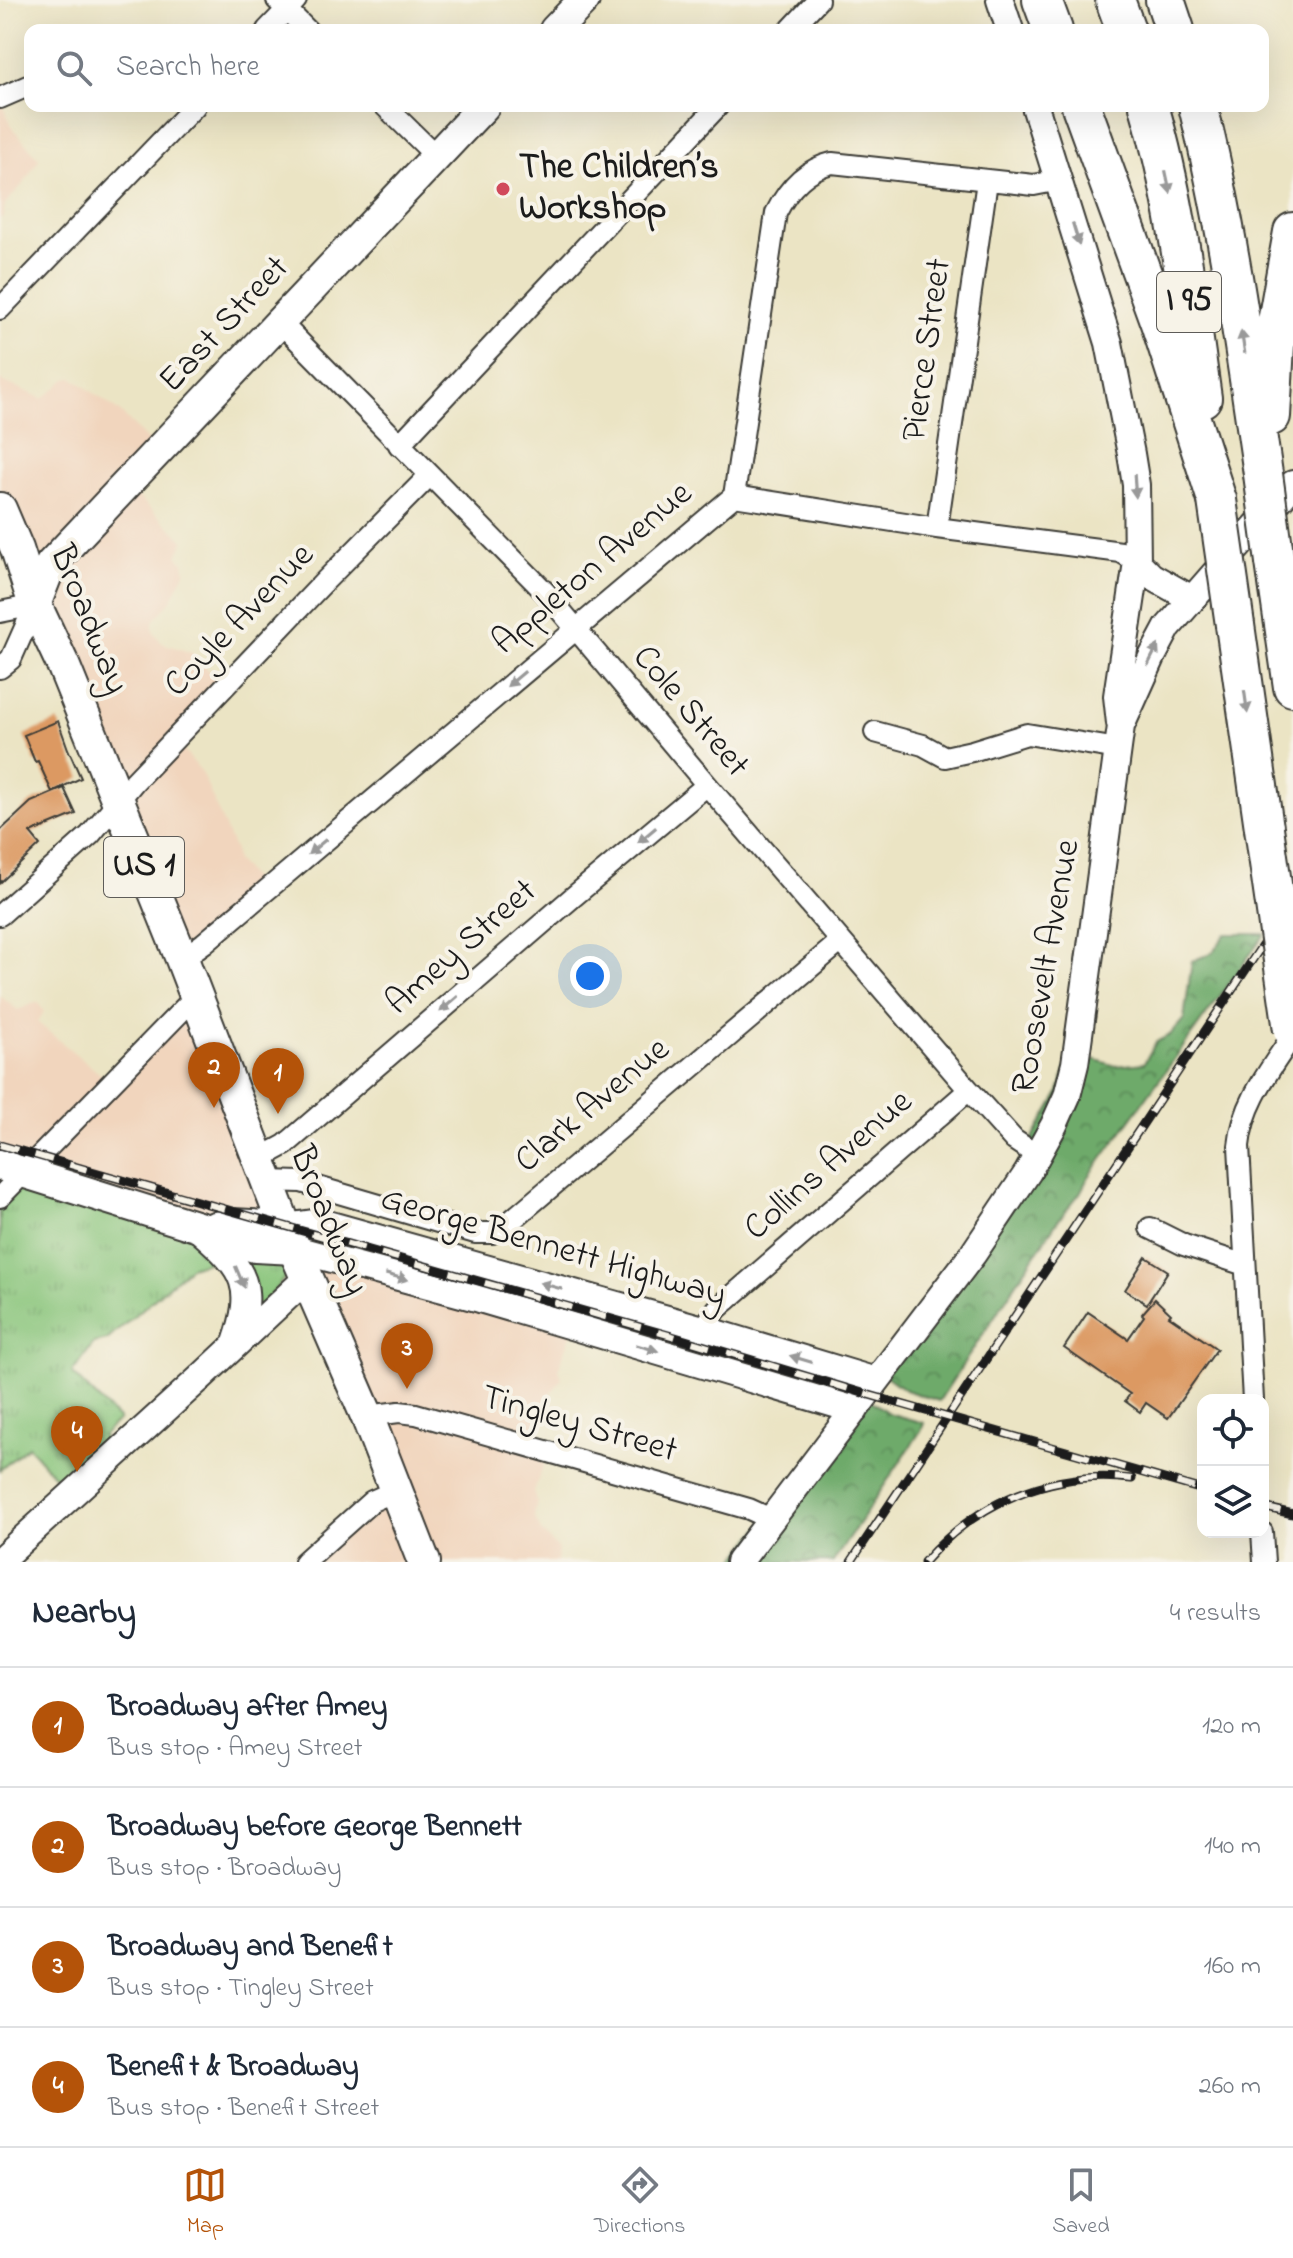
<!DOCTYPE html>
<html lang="en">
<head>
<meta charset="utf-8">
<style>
  :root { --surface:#fff; --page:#f2f2f3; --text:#1f2937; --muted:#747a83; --line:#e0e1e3; --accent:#b45309 }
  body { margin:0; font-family:"Indie Flower",sans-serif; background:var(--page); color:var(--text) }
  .controls { position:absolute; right:24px; bottom:24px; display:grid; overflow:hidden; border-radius:16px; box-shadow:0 8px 32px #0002 }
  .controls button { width:72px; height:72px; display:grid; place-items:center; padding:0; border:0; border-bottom:2px solid var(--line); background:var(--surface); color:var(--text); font:40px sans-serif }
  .you { position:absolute; left:590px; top:976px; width:28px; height:28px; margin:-20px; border:6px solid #fff; border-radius:50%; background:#1a73e8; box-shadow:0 0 0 12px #1a73e833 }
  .badge { display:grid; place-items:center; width:52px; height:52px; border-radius:50%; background:var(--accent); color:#fff; font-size:26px; font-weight:700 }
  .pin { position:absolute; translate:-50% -66px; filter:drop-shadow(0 2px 4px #0008) }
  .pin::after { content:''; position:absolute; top:42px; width:28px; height:24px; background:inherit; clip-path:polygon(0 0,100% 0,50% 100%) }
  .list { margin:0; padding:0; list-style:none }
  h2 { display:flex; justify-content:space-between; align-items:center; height:104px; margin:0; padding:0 32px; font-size:34px }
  h2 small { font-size:26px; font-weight:400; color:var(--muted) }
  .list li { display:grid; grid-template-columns:52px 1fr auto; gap:24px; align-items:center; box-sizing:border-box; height:120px; padding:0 32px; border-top:2px solid var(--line) }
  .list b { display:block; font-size:30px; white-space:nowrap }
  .list p { margin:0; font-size:26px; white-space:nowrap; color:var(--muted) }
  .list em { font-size:26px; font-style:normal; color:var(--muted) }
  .icon { flex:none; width:44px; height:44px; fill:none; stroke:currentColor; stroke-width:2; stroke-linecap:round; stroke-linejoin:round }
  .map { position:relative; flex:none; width:1293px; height:1562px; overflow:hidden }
  .search { position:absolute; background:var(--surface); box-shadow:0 8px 32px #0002; left:24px; right:24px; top:24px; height:88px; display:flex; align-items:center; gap:20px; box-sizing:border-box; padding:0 28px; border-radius:16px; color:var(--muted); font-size:30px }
  .sheet { height:584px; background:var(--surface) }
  nav { display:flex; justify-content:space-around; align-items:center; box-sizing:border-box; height:112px; border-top:2px solid var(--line); background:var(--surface); font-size:22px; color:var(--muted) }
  nav a { display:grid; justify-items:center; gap:4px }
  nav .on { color:var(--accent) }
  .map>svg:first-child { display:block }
</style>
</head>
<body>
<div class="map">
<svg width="1293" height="1562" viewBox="0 0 1293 1562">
  <defs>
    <pattern id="forest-crowns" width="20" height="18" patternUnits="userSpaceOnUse" patternTransform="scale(2)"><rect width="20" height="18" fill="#6eaa6b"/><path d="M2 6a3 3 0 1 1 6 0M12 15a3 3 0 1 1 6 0" fill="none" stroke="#5a8a57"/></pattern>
    <pattern id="park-tufts" width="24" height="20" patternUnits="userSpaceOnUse" patternTransform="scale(2)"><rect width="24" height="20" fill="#89c57b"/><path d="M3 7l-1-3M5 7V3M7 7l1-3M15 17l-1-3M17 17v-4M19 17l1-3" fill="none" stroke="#76a96a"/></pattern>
  </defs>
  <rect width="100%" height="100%" fill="#f7f3e8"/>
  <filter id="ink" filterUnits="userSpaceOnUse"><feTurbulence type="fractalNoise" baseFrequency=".0125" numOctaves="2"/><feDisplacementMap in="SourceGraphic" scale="16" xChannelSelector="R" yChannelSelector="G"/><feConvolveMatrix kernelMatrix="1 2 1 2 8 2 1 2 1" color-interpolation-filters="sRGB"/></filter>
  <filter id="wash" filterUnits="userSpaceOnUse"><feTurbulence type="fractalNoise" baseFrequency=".006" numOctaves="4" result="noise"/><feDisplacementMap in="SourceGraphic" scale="32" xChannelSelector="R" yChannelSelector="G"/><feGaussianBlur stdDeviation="1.8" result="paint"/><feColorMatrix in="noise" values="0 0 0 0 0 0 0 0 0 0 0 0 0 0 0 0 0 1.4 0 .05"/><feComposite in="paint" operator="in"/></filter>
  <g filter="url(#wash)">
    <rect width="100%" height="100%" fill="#ebe4c4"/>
    <path fill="#f1d5bd" d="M 0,77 L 5,89 L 0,99 L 13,128 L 39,159 L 24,183 L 5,204 L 3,216 L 0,219 Z
      M 73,378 L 121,413 L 151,444 L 123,483 L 184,540 L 177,556 L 184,563 L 185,572 L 172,599 L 153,622 L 153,631 L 162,643 L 192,653 L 218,680 L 172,737 L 201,771 L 235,851 L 236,860 L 259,887 L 184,953 L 0,519 L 0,380 L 43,399 L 66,379 Z
      M 188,993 L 288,1230 L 0,1183 L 0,996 L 18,1010 L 37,1002 L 44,1011 L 38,1023 L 105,1078 Z
      M 296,1246 L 574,1327 L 558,1369 L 562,1378 L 549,1396 L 537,1442 L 549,1448 L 534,1492 L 537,1502 L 534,1516 L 541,1531 L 558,1549 L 557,1562 L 296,1562 L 386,1484 Z"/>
    <path fill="url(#forest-crowns)" stroke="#456344" stroke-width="2" d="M 1226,934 L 1265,934 L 1088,1178 L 1080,1193 L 1056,1223 L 939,1401 L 905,1390 L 878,1370 L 986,1219 L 1058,1095 L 1071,1052 L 1116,1066 L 1144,1063 L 1156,1042 L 1170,1035 L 1184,1019 L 1192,961 L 1212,953 Z
      M 864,1395 L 888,1413 L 924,1423 L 922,1429 L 833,1562 L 733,1562 Z"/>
    <path fill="url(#park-tufts)" stroke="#52704c" stroke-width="2" d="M 0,1183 L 276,1237 L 288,1273 L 245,1329 L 242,1304 L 224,1257 L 190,1267 L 107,1340 L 94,1343 L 72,1373 L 119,1420 L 102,1436 L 112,1448 L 81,1474 L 72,1464 L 57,1479 L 28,1446 L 0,1470 Z"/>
    <g id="blocks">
      <path fill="#dc9962" d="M 58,721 L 68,749 L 81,778 L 52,792 L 38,761 L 35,762 L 24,735 Z
        M 64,788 L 76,814 L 30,833 L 40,845 L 0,883 L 0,831 L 31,802 Z
        M 1146,1257 L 1168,1271 L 1147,1304 L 1125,1290 Z
        M 1155,1299 L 1171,1314 L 1169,1316 L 1217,1349 L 1168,1418 L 1146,1403 L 1140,1412 L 1125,1401 L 1130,1394 L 1064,1348 L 1088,1312 L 1128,1339 L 1144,1316 L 1142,1314 Z"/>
    </g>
  </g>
  <g filter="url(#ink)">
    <use href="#blocks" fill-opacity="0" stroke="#3b3a35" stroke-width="2"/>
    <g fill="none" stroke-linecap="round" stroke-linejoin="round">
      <g stroke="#3b3a35" stroke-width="24">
        <path id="minor" d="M 277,0 L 307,30
          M 267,30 L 296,0
          M 790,30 L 818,0
          M 0,98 L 30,85
          M 385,106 L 436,156
          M 0,309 L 195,106
          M 280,322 L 545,592 L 707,785 L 969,1090 L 1014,1140 L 1038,1156
          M 399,445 L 718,106
          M 734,496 L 776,213 C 788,189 806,169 832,163 L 1034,185 L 1060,180
          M 937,528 L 987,181
          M 0,612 L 35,605
          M 0,668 L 11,659 L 35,605
          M 875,732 L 923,745 L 945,757 L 972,751 L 1027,734 L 1118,749
          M 0,915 L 90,835 L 134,782 L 326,580 L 429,476
          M 182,959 L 204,943 L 734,496 L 937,528 L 1121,552 L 1137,562
          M 259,1159 L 285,1145 L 573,897 L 707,785
          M 268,1181 L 301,1182 L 475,1233 L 492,1233 L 506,1225 L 840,942
          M 0,1197 L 196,996
          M 1150,1228 L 1184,1245 L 1245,1265
          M 703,1329 L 717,1309 L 969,1090
          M 1253,1400 L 1239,1146 C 1243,1103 1270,1070 1293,1035
          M 367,1416 L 399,1412 L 416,1414 L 749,1509 L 771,1519
          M 1262,1532 L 1264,1562
          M 304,1562 L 372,1501 L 395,1491"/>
      </g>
      <g stroke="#3b3a35" stroke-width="30">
        <path id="tertiary" d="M 1000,0 L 1010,30
          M 1035,106 L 1109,343 L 1131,454 L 1136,485 L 1137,562 L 1117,696 L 1120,723
          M 1137,562 L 1151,576 L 1192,599
          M 285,1227 L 320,1222 L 703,1329 L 876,1381
          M 202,1232 C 246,1270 255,1287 236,1343
          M 295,1249 L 480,1299 L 855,1410
          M 0,1560 L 200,1378 L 307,1278
          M 739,1562 L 973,1254 L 1028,1172 L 1054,1125 L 1067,1096 L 1075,1064 L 1121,726 L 1152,657 L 1168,627 L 1293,484"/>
      </g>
      <g stroke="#3b3a35" stroke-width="34">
        <path id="secondary" d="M 555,30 L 584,0
          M 35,605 L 51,564 L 484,106
          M 0,1165 L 205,1229 L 233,1241 L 255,1247 L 295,1249
          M 215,1227 L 233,1224 L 285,1227"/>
      </g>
      <g stroke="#3b3a35" stroke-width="36">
        <path id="primary" d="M 0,509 L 17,549 L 35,605 L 64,667 L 182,959 L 285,1227 L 367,1416 L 424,1562"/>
      </g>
      <g stroke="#3b3a35" stroke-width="42">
        <path id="motorway" d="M 1042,0 L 1053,30
          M 1115,0 L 1126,30
          M 1165,0 L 1175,30
          M 1081,106 L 1160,323 L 1217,500
          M 1149,106 C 1177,201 1188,300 1202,398
          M 1198,106 C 1228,227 1245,351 1263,474
          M 1271,416 L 1276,328 L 1293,232
          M 1275,562 L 1293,687
          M 1235,625 L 1264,828"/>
      </g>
      <use href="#minor" stroke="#fff" stroke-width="20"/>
      <use href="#tertiary" stroke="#fff" stroke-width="26"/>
      <use href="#secondary" stroke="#fff" stroke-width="30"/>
      <use href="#primary" stroke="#fff" stroke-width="32"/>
      <use href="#motorway" stroke="#fff" stroke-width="38"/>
      <g stroke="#1c1c1c" stroke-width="9">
        <path id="rail" d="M 0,1145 L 672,1336 L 866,1394 L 1203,1490
          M 1263,1507 L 1293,1514
          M 851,1562 L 1293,899
          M 924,1562 C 976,1502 1053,1469 1132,1479"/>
      </g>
      <use href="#rail" stroke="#f7f3e8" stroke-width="6" stroke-dasharray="18" stroke-linecap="butt"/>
      <g stroke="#3b3a35" stroke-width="42" stroke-linecap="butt">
        <path id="motorway-bridge" d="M 1263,474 L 1275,562
          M 1217,500 L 1235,625
          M 1264,828 L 1293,1030"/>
      </g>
      <use href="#motorway-bridge" stroke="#fff" stroke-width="38"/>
    </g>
    <defs><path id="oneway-solid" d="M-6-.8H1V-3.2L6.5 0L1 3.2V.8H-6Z" transform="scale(2)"/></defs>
    <g fill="#999">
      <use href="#oneway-solid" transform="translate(1168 182) rotate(78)"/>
      <use href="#oneway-solid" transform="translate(1076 234) rotate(73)"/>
      <use href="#oneway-solid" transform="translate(1243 342) rotate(-99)"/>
      <use href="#oneway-solid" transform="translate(1135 486) rotate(86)"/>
      <use href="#oneway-solid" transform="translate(1153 655) rotate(-63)"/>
      <use href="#oneway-solid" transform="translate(516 679) rotate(140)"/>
      <use href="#oneway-solid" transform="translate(1246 702) rotate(82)"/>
      <use href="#oneway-solid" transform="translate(647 835) rotate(140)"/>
      <use href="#oneway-solid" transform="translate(317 847) rotate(140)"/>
      <use href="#oneway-solid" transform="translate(449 1004) rotate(139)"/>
      <use href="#oneway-solid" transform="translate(240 1277) rotate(67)"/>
      <use href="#oneway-solid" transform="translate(397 1277) rotate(15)"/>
      <use href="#oneway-solid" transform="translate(551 1286) rotate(-164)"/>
      <use href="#oneway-solid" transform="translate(647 1348) rotate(16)"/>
      <use href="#oneway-solid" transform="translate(801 1359) rotate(-163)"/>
    </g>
  </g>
  <circle fill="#d1495b" stroke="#f7f3e8" stroke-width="3" cx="503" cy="189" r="8"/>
  <g text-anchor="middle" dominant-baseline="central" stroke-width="8" stroke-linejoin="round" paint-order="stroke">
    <g fill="#f7f3e8" stroke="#5e5c59" stroke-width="2">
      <rect x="1157" y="272" width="64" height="60" rx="6"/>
      <rect x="104" y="837" width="80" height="60" rx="6"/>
    </g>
    <g font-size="34" font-weight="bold" fill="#1c1c1c">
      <text x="1189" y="302">I 95</text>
      <text x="144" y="867">US 1</text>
    </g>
    <g font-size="36" font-weight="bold" fill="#1c1c1c" stroke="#f7f3e8" text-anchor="start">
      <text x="519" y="168">The Children’s<tspan x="519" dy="41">Workshop</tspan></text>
    </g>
    <g font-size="36" fill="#1c1c1c" stroke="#f7f3e8">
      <text transform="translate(225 325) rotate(-47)">East Street</text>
      <text transform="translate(928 350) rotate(-82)">Pierce Street</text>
      <text transform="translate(593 569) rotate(-40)">Appleton Avenue</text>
      <text transform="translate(88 620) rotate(68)">Broadway</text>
      <text transform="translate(240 621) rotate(-46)">Coyle Avenue</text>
      <text transform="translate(690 712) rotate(50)">Cole Street</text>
      <text transform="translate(462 948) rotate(-41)">Amey Street</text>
      <text transform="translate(1047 967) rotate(-80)">Roosevelt Avenue</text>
      <text transform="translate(593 1106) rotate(-40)">Clark Avenue</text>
      <text transform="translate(829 1166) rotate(-41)">Collins Avenue</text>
      <text transform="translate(328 1221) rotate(68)">Broadway</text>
      <text transform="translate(553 1248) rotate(16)">George Bennett Highway</text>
      <text transform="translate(579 1425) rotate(16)">Tingley Street</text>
    </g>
  </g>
</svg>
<div class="controls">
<button><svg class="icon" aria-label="locate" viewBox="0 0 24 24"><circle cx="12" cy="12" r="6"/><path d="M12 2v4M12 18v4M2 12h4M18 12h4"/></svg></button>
<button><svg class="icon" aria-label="layers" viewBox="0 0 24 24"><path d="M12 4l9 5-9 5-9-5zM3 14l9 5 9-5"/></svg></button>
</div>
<div class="you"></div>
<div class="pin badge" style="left:278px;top:1114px">1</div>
<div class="pin badge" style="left:214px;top:1108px">2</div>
<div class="pin badge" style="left:407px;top:1389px">3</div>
<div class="pin badge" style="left:77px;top:1472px">4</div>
<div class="search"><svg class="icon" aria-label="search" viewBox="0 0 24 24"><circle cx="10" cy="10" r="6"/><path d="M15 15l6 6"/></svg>Search here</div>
</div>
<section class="sheet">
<h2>Nearby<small>4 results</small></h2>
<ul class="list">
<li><span class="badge">1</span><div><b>Broadway after Amey</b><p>Bus stop · Amey Street</p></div><em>120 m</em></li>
<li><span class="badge">2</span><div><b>Broadway before George Bennett</b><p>Bus stop · Broadway</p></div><em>140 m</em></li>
<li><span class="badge">3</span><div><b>Broadway and Benefit</b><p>Bus stop · Tingley Street</p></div><em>160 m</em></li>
<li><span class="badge">4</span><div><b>Benefit &amp; Broadway</b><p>Bus stop · Benefit Street</p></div><em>260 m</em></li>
</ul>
</section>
<nav>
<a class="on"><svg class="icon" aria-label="map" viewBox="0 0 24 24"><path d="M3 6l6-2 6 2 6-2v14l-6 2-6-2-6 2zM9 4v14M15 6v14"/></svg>Map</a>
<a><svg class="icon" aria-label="directions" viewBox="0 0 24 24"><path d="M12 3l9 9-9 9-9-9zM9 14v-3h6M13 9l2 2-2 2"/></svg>Directions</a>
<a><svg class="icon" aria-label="saved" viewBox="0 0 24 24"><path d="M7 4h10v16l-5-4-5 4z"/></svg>Saved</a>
</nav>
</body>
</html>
